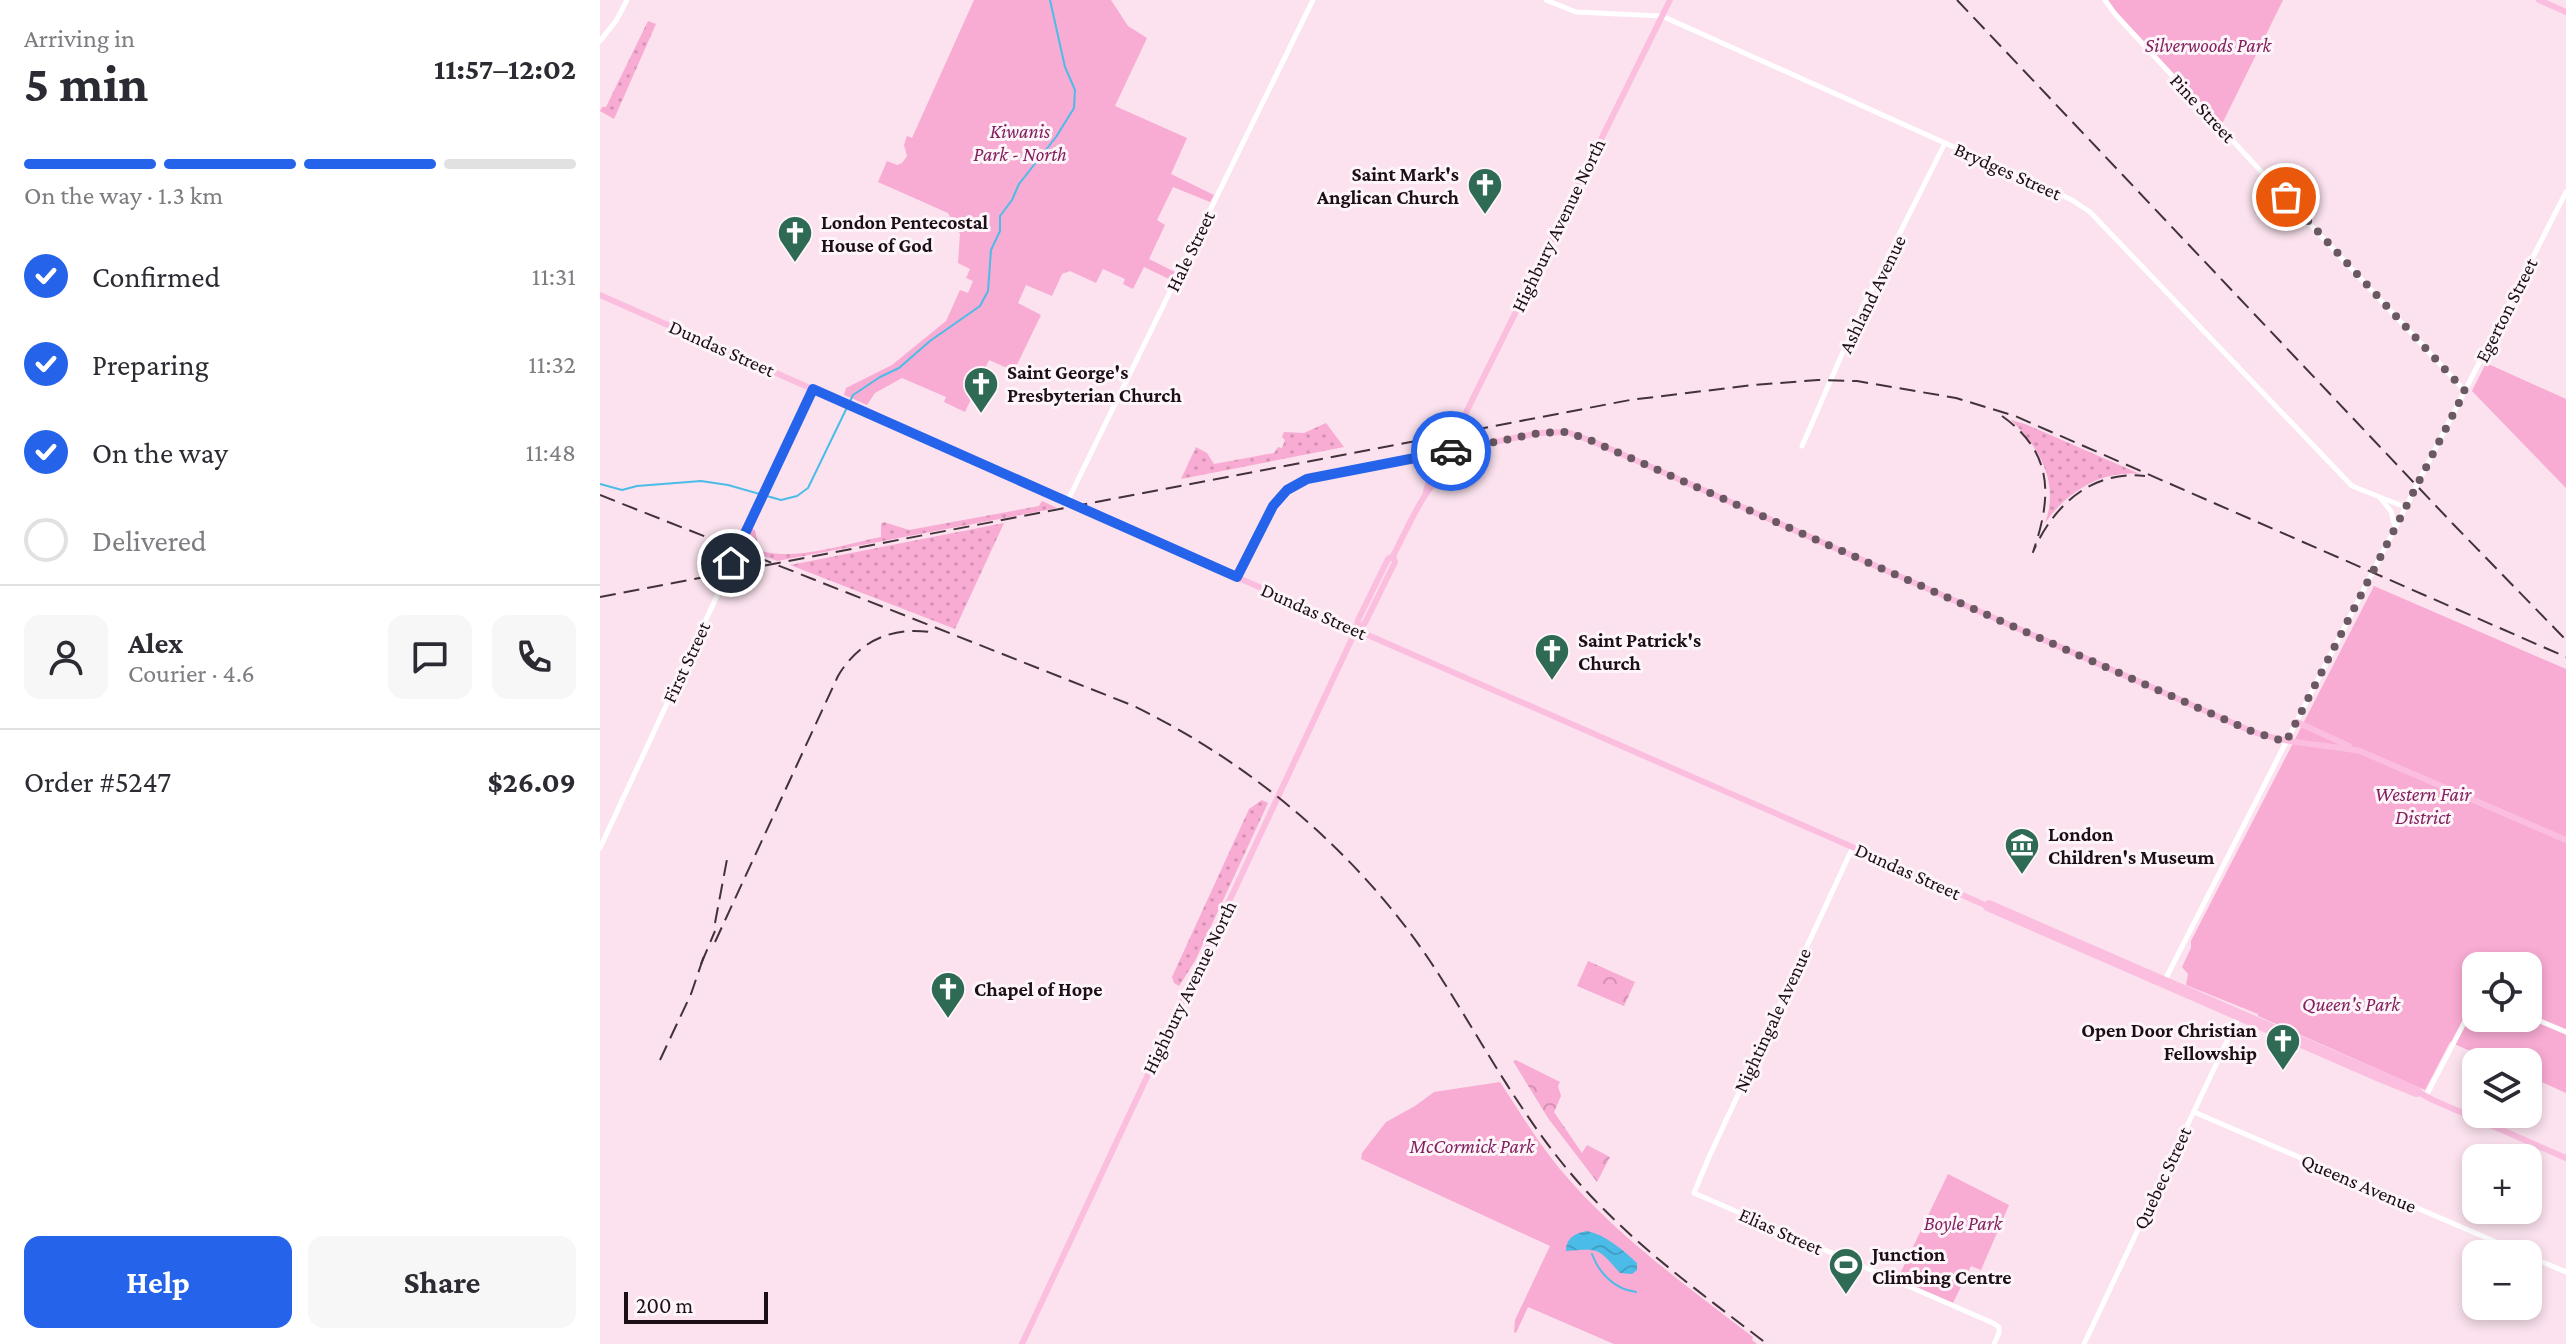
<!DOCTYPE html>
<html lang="en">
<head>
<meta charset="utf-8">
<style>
	:root { --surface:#fff; --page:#f7f7f7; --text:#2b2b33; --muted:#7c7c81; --line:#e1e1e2; --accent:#2563eb }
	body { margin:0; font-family:"Crimson Pro",serif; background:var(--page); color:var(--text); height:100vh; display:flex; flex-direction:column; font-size:30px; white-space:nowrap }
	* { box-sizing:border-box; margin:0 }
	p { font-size:26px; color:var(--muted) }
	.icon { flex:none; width:44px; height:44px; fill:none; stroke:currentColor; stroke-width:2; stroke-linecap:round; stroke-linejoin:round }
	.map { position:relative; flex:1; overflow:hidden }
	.side { display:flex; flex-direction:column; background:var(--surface); width:600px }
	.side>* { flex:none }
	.controls { position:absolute; left:1862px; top:952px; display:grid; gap:16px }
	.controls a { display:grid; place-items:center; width:80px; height:80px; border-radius:16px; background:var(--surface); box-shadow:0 4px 12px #0003; font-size:40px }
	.scale { position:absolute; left:24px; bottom:20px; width:144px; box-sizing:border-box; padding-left:8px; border:4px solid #1c0f16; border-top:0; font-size:22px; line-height:28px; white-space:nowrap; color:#1c0f16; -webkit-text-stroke:6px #fdf5f9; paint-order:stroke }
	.pin { position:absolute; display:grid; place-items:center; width:68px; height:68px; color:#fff; margin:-34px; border:4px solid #fff; border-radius:50%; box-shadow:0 2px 8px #0007 }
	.courier { position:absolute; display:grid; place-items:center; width:80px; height:80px; margin:-40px; border:6px solid #2563eb; border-radius:50%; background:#fff; color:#222; box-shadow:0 2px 10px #0007 }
	.head em { font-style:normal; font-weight:700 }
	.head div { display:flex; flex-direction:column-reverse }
	.head { display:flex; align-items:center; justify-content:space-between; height:136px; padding:0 24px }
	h1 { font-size:52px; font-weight:700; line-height:60px }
	.bar { display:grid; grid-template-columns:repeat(4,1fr); gap:12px 8px; align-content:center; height:96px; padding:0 24px }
	.bar i { height:10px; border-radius:6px; background:var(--line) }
	.bar .on { background:var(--accent) }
	.bar p { grid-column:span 4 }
	.line { display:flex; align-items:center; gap:20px; padding:0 24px; border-top:2px solid var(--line) }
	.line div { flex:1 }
	.round { display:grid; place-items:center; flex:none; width:84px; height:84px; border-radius:16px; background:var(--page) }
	ol { padding:0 24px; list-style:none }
	li { display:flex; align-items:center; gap:24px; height:88px }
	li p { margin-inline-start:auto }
	li .icon { padding:8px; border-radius:50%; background:var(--accent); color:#fff; stroke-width:4 }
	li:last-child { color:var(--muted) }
	li i { width:44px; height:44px; border:4px solid var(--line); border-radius:50% }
	.action { display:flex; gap:16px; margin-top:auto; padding:16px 24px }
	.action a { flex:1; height:92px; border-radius:16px; background:var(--accent); color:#fff; font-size:32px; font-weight:700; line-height:92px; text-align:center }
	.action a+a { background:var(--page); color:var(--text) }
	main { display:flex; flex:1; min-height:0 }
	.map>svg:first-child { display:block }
</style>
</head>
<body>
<main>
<section class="side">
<div class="head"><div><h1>5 min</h1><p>Arriving in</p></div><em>11:57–12:02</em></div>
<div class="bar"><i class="on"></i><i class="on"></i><i class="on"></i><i></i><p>On the way · 1.3 km</p></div>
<ol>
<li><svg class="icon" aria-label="check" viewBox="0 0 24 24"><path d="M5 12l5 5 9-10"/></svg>Confirmed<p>11:31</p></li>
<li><svg class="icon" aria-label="check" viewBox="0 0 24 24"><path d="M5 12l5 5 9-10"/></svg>Preparing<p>11:32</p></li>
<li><svg class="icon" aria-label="check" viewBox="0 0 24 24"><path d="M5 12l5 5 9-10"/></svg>On the way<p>11:48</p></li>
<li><i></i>Delivered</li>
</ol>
<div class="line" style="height:144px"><a class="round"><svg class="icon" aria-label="person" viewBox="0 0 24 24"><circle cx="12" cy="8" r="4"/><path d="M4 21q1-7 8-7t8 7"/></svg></a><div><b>Alex</b><p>Courier · 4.6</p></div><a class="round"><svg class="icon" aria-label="chat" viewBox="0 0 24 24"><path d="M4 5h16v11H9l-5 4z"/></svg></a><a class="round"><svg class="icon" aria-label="phone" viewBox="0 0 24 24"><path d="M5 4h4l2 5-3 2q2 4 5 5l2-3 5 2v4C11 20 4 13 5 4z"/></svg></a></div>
<div class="line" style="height:104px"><div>Order #5247</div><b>$26.09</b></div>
<div class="action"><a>Help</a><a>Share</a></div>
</section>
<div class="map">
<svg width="1966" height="1344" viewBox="0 0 1966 1344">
	<defs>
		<pattern id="grass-dots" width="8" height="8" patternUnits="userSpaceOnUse" patternTransform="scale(2)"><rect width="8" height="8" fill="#f8abd3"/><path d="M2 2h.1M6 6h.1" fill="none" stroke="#d492b4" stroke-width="1.8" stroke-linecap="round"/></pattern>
		<pattern id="forest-crowns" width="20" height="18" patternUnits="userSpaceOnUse" patternTransform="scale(2)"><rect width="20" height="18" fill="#f8abd3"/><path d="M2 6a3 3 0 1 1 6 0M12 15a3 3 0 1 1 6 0" fill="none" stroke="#d492b4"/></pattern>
		<pattern id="water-waves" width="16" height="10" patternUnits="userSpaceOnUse" patternTransform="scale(2)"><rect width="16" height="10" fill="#4bbce7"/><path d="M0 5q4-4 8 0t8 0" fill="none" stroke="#41a0c5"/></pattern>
	</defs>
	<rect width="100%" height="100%" fill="#fbe2ee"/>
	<g fill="url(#grass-dots)">
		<polygon points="48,21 56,24 14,119 0,111 2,107 6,107"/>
		<path d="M1411,420l14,4 115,50c-39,-4 -73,18 -95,49 15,-40 -6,-76 -34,-103z"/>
		<polygon points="726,423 744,447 581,479 596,447 607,453 614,464 674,453 678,447 682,448 685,440 682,437 684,432 704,433"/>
		<path d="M442,501l15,7 -280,53 -33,-13 8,-19 3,1 4,20c34,12 86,-6 122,-13v-13l3,-2 25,8 130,-24z"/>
		<polygon points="404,523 355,629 190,565"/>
		<polygon points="662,800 668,803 595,961 579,986 574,983 572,977 649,809"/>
	</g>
	<g fill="url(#forest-crowns)">
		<polygon points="988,961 1035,982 1024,1006 977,986"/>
		<polygon points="916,1060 960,1082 958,1086 961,1096 954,1112 982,1153 987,1145 1010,1157 997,1182 948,1118 913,1061"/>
	</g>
	<g fill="#f8abd3" fill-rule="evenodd">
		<polygon points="374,0 511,0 528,26 547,38 515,106 587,138 571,174 614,195 610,202 573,187 557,220 565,225 549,259 575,272 569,279 544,267 533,289 523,284 525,279 503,269 496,283 470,271 462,274 452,296 426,285 418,303 441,315 414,371 389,360 365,412 344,402 346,397 302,378 275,393 267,405 244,395 246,388 292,365 346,321 360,290 368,293 373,281 366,278 370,269 358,263 360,234 348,213 278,182 287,161 297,165 302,163 307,156 304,145 307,136 312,138"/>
		<polygon points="1508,0 1683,0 1621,126 1510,5"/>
		<polygon points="1886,363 1966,399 1966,488 1872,391"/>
		<path d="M1774,586l192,83v424l-38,-17v-14h-33l-45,-20 -25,48 -167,-74v-2l-72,-29 2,-11 -6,-7 9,-19v-7zM1876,966h52v52h-52z"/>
		<path d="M900,1082c19,29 37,59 59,86 55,66 126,117 194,169l-1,3 5,4h-143l-86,-37 -12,26 -2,-1 1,-12 35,-74 -189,-87 1,-6 24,-31 29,-16 19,-14z"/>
		<polygon points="1348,1174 1409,1205 1381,1270 1371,1266 1353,1303 1301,1281 1299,1276"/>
	</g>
	<path fill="url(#water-waves)" d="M987,1231c19,4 36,19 50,32v7l-5,4 -12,-1c-22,-25 -20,-25 -54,-22 0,-13 9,-18 21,-20z"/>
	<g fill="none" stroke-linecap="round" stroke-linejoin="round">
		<g stroke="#4bbce7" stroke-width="2">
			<polyline points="0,484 22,490 37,486 101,481 128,485 181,500 197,496 208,488 253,395 280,377 299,368 330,341 380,306 388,291 391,250 400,231 400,216 412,200 419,184 456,137 474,108 475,90 465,67 450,0"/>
			<path d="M992,1254c7,19 22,35 44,38"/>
		</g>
		<g stroke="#fff" stroke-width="5">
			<polyline points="946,0 976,12 1062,16 1472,200 1490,212 1752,486 1805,507"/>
			<polyline points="1505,0 1515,14 1865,391"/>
			<polyline points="0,41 16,21 27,0"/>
			<polyline points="1202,446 1263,306 1345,143"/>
			<polyline points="1781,499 1791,511 1794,524"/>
			<polyline points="467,502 713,0"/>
			<polyline points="1253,847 1109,1157 1094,1193 1393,1323 1399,1327 1399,1333 1394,1344"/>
			<polyline points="0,848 213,389"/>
			<polyline points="1565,980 1966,192"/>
			<polyline points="1928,1016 1966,1032"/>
			<polyline points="1826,1096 1876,1000"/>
			<polyline points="1594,1112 1924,1254"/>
			<polyline points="1928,1256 1966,1272"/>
			<polyline points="1484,1344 1639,1016"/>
		</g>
		<g stroke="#fbbedf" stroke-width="6">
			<polyline points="1939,0 1966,12"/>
			<polyline points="0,295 745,625 1385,905 1387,908 1779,1079 1816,1094 1820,1093"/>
			<polyline points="862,422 868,437 878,443"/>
			<path d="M826,491c4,-16 10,-28 21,-40l223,-451"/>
			<path d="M637,577l36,-71 14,-16 20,-11 232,-46 28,-1 25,9 659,290c36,13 71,13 109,20l206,89"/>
			<polyline points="757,629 765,623 795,562 793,556"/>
			<polyline points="1697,722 1749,746"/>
			<polyline points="1386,905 1389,903 1818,1090 1820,1093 1833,1100 1966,1158"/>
			<path d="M422,1344l334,-714 2,-10 30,-61 5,-3c10,-19 19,-40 31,-59 9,-15 21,-27 23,-46"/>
		</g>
		<g stroke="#42333b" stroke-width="2" stroke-dasharray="16 8" stroke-linecap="butt">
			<polyline points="1357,0 1854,525 1966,640"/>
			<path d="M1402,416c52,37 50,81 31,136 20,-46 58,-82 112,-76"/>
			<path d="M0,495l534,211c118,58 223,146 296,255 43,65 80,136 129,198 58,74 134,128 208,185"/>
			<polyline points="0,597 1030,400 1153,385 1218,380 1257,381 1356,398 1415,416 1966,657"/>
			<polyline points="115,923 128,854"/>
			<path d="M115,942l123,-266c21,-36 57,-51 97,-43"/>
			<polyline points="101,964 115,931"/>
			<polyline points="60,1060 91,994 105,953"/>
		</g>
	</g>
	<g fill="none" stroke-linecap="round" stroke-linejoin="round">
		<polyline stroke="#6a5962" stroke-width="8" stroke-dasharray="0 14.4" points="851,451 939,433 967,432 992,441 1651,731 1686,742 1865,391 1686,197"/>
		<polyline stroke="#2563eb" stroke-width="10" points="131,563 213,389 637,577 673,506 687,490 707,479 851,451"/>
	</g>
	<defs>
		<symbol id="church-pin" viewBox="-11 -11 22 30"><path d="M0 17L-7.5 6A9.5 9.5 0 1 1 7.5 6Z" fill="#2f6a54" stroke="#fdf5f9"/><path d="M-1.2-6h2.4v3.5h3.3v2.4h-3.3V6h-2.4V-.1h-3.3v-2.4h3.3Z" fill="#fff"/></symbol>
		<symbol id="museum-pin" viewBox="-11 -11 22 30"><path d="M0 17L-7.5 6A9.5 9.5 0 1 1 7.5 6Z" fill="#2f6a54" stroke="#fdf5f9"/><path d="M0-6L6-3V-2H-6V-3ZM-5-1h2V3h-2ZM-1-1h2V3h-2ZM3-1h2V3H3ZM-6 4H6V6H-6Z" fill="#fff"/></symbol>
		<symbol id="stadium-pin" viewBox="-11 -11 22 30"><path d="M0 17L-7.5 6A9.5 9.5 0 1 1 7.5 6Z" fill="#2f6a54" stroke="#fdf5f9"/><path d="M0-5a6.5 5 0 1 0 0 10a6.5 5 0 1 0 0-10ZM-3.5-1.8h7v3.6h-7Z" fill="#fff"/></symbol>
	</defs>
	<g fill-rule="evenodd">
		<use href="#church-pin" x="865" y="165" width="40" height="54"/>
		<use href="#church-pin" x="175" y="213" width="40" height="54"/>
		<use href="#church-pin" x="361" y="364" width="40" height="54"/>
		<use href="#church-pin" x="932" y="631" width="40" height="54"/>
		<use href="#museum-pin" x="1402" y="825" width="40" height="54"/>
		<use href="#church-pin" x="328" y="969" width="40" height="54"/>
		<use href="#church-pin" x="1663" y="1021" width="40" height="54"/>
		<use href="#stadium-pin" x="1226" y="1245" width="40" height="54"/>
	</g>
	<g text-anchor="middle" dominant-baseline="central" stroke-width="6" stroke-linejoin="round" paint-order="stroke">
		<g font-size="20" font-style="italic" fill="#83205e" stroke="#fdf5f9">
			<text x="1608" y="45">Silverwoods Park</text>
			<text x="420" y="131">Kiwanis<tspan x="420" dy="23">Park - North</tspan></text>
			<text x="1823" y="794">Western Fair<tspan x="1823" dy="23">District</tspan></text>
			<text x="1751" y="1004">Queen's Park</text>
			<text x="872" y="1146">McCormick Park</text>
			<text x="1363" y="1223">Boyle Park</text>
		</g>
		<g font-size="20" fill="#1c0f16" stroke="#fdf5f9">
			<text transform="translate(1603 108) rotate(47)">Pine Street</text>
			<text transform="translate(1408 171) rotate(24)">Brydges Street</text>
			<text transform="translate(958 225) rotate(-64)">Highbury Avenue North</text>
			<text transform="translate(590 251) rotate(-64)">Hale Street</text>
			<text transform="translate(1272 294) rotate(-64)">Ashland Avenue</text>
			<text transform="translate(1906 310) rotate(-63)">Egerton Street</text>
			<text transform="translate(122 348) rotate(24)">Dundas Street</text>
			<text transform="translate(714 611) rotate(24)">Dundas Street</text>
			<text transform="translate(86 662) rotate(-65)">First Street</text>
			<text transform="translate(1308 871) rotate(24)">Dundas Street</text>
			<text transform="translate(589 987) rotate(-64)">Highbury Avenue North</text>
			<text transform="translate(1172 1020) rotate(-65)">Nightingale Avenue</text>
			<text transform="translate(1562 1178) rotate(-65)">Quebec Street</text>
			<text transform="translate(1759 1183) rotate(23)">Queens Avenue</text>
			<text transform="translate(1181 1231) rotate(24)">Elias Street</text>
		</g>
		<g font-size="20" font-weight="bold" fill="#1c0f16" stroke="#fdf5f9" text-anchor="start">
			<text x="859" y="174" text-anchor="end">Saint Mark's<tspan x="859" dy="23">Anglican Church</tspan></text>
			<text x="221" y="222">London Pentecostal<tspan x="221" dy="23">House of God</tspan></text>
			<text x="407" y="372">Saint George's<tspan x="407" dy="23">Presbyterian Church</tspan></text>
			<text x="978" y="640">Saint Patrick's<tspan x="978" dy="23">Church</tspan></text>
			<text x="1448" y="834">London<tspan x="1448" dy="23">Children's Museum</tspan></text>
			<text x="374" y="989">Chapel of Hope</text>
			<text x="1657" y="1030" text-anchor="end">Open Door Christian<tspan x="1657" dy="23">Fellowship</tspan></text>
			<text x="1272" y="1254">Junction<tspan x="1272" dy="23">Climbing Centre</tspan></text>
		</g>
	</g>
</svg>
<div class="controls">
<a><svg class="icon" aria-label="locate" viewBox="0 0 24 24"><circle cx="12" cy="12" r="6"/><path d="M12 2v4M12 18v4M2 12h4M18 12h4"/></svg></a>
<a><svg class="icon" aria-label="layers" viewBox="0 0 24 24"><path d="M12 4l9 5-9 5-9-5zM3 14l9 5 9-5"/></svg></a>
<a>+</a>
<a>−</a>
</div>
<div class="scale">200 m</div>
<div class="pin" style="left:1686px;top:197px;background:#ea580c"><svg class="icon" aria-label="bag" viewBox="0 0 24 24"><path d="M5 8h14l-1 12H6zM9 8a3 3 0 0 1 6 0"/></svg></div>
<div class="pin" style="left:131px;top:563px;background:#1f2937"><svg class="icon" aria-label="home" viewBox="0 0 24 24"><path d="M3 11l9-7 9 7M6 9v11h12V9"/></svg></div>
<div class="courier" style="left:851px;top:451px"><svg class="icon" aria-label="car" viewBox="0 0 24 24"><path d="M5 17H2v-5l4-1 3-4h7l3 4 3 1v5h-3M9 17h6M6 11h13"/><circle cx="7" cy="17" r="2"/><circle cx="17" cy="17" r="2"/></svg></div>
</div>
</main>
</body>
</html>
